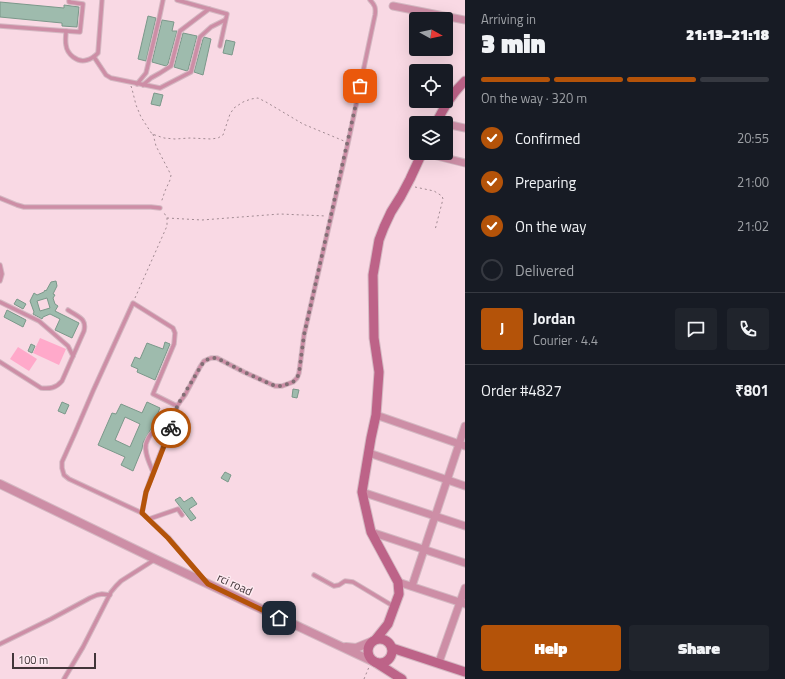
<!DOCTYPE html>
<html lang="en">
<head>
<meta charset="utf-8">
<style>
	:root { --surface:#171b24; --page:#20242c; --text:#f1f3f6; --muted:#9ea1a6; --line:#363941; --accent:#b45309 }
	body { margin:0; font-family:"Titillium Web",sans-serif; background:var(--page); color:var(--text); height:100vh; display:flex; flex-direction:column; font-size:15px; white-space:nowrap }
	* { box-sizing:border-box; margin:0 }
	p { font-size:13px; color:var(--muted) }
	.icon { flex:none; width:22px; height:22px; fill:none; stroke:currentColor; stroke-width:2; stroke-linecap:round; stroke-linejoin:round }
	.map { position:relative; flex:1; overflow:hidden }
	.drawer { display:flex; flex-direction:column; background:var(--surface); width:320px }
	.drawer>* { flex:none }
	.needle { width:26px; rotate:98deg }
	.fabs { position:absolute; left:409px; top:12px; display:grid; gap:8px }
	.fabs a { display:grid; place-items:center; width:44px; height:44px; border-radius:4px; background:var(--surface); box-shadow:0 4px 16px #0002; font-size:20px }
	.scale { position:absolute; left:12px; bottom:10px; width:84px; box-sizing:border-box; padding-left:4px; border:2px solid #423539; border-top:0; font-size:11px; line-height:14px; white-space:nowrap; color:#423539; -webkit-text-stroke:3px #feeaf1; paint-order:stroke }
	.pin { position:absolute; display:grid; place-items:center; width:34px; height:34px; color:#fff; margin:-17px; border-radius:8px; box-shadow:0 2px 6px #0006 }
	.courier { position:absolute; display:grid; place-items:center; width:40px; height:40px; margin:-20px; border:3px solid #b45309; border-radius:50%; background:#fff; color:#222; box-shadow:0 1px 5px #0007 }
	.head em { font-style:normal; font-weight:800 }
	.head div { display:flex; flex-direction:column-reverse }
	.head { display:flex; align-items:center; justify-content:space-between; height:68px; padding:0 16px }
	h1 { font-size:26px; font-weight:800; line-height:30px }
	.bar { display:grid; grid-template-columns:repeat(4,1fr); gap:6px 4px; align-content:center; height:48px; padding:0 16px }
	.bar i { height:5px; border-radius:3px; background:var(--line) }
	.bar .selected { background:var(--accent) }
	.bar p { grid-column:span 4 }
	.line { display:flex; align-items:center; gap:10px; padding:0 16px; border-top:1px solid var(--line) }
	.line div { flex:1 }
	.round { display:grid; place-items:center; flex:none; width:42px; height:42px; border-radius:4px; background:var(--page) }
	ol { padding:0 16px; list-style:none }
	li { display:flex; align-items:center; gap:12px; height:44px }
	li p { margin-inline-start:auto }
	li .icon { padding:4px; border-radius:50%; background:var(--accent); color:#fff; stroke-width:4 }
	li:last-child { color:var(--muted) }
	li i { width:22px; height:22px; border:2px solid var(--line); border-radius:50% }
	.cta { display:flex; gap:8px; margin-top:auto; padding:8px 16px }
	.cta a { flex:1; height:46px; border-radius:4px; background:var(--accent); color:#fff; font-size:16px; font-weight:800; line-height:46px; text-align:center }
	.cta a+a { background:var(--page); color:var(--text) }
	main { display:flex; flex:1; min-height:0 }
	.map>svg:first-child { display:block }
</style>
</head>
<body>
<main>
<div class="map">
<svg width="465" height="679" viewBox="0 0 465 679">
	<rect width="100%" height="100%" fill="#f9d9e4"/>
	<g fill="#ffa9ca">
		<polygon points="40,338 66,349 59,365 33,353"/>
		<polygon points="18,347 37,359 29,371 10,359"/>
	</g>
	<g fill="#9ebbad" stroke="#7b988a" fill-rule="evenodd">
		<polygon points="0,2 64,8 64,5 79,7 77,27 62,26 62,23 0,17"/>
		<polygon points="148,16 156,18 146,61 138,59"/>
		<polygon points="162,20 174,22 172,31 177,31 168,64 166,66 152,62"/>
		<polygon points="183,33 197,36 188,70 187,71 174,67"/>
		<polygon points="204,37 211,39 203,75 194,72 203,39"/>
		<polygon points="226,40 235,42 232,55 223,53"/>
		<polygon points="154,93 163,95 160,106 151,104"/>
		<path d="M56,281l1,5 -4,8 2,1 -2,3 2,6 3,2 -3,5 24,12 -7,15 -17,-8 5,-11 -10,-5 -7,3 -1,2 -9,-5 1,-2 -4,-11 4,-8 3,2 7,-3 1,-2 1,1 5,-9zM47,298l3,10 -10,3 -3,-10z"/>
		<polygon points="17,299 26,304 23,309 14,304"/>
		<polygon points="7,310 26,320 23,327 4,317"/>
		<polygon points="165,342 170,344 155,380 137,372 138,369 131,366 135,357 140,359 147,343 163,349"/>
		<polygon points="31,344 35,346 32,353 28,351"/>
		<polygon points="293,389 299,390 297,398 292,397"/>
		<polygon points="62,402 69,405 65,414 58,411"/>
		<path d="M147,402l13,6 -9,21 -6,10 -2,4 -1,6 -9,22 -12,-6 4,-8 -27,-12 14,-32 4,1 5,-10 21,9zM125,417l15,7 -10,23 -15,-7z"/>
		<polygon points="225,472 231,475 228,482 221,478"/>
		<polygon points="180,497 184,502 192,497 197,504 189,509 196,518 191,521 175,500"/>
	</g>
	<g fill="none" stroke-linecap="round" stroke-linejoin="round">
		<defs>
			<g id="service">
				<polyline points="177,0 227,14 220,46"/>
				<polyline points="0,26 66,31 80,32 83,4 69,2 69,0"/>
				<path d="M66,31c0,5 -1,9 0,14 1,9 11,18 21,15 4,-1 8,-4 11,-7l4,-53"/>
				<polyline points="94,57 106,75 111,78 160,88 191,72 200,37 211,27 225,20"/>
				<polyline points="137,84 146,73 159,19 163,0"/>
				<polyline points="143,85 151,78 160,73 171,66 180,31 209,9"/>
				<polyline points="0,198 17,205 24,207 151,207 160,208"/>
				<polyline points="0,265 2,274 0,281"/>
				<polyline points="0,302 39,321 68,346 73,356"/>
				<path d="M0,362l41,26c9,1 15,0 21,-7l22,-50c3,-13 -6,-14 -16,-21"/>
				<path d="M153,472c-3,-8 -9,-19 -7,-28 1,-3 3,-8 6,-11 6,-7 10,-7 19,-5"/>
				<polyline points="142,513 69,479 64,475 62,468 62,462 75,433 93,391 133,303 173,328 175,333 174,344 153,394 177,406"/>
				<polyline points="149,519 178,509 182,515"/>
				<polyline points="314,575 334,586 339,585 345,581 353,582 393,606"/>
				<path d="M203,579l-34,-41 -27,-25 4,-21 7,-20 23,-59 1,-7 8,-11 15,-28 4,-6 7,-3h6l27,14 31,14h7l11,-4 4,-4 2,-5 5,-38 44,-192 27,-128c1,-7 0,-10 -5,-15"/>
				<polyline points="0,644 51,619 90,598 97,595 102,594 110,595"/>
				<polyline points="64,679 83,647 111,592 116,586 121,581 154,560"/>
			</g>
			<g id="minor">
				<polyline points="393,6 465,20"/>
				<polyline points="446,124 465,128"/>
				<polyline points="425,153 465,163"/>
				<polyline points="376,415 465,446"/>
				<polyline points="369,453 465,486"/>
				<polyline points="362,492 465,526"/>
				<polyline points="371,532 465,563"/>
				<polyline points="398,582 465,604"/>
				<polyline points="412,586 465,426"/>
				<polyline points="439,662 465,588"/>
			</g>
			<g id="tertiary">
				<polyline points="0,484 155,559 374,662"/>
				<polyline points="346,647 356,648 373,641"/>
			</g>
			<g id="secondary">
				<path d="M436,123c8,-16 16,-30 29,-42"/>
				<circle cx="380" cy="651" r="12"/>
				<polyline points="376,639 388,624 399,594 398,582 371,532 362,492 371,438 376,415 379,372 374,338 373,275 379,240 384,227 391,212 401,196 410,179 422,153"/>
				<polyline points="392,648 465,672"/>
				<polyline points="375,662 397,676 402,679"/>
			</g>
		</defs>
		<use href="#service" stroke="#d4b8c2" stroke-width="5.5"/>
		<use href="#minor" stroke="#d4b8c2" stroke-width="9"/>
		<use href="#tertiary" stroke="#d4b8c2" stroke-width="10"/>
		<use href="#secondary" stroke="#d4b8c2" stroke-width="11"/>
		<g stroke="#a18a92" stroke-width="1" stroke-dasharray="2 3" stroke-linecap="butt">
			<polyline points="131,86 132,89 136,105 141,117 152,134 164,138 175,139 190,138 211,139 218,138 223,135 230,114 234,108 243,102 251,99 258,98 266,102 303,124 344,141"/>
			<polyline points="153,134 156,146 171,175 170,180 165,191 161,203"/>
			<polyline points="415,187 434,191 442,196 443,199 435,230"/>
			<polyline points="167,218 202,220 280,214 326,216"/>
			<polyline points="135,298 167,226 167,218 163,211"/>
			<polyline points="364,679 369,667"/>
		</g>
		<use href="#service" stroke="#cd8ea6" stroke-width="3.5"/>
		<use href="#minor" stroke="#cd8ea6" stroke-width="7"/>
		<use href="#tertiary" stroke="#cd8ea6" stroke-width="8"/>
		<use href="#secondary" stroke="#bd6388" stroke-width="9"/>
	</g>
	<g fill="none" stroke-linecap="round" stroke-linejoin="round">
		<polyline stroke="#826e75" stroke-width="4" stroke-dasharray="0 7.2" points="171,428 176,413 177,406 204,361 211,358 217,358 244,372 275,386 282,386 293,382 297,378 299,373 304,335 360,86"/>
		<polyline stroke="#b45309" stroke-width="5" points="171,428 150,482 146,492 142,513 168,538 208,584 279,618"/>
	</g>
	<g text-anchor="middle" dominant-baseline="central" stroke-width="3" stroke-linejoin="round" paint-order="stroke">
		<g font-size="12" fill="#423539" stroke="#feeaf1">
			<text transform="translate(235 584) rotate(25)">rci road</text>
		</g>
	</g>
</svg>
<div class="fabs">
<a><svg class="needle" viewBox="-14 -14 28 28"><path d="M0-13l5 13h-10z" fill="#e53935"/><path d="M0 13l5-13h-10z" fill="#9ea1a6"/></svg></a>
<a><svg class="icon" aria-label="locate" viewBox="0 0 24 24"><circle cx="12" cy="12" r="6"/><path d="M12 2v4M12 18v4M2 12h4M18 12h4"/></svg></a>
<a><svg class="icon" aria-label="layers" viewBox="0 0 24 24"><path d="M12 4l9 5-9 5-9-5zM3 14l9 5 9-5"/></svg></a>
</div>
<div class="scale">100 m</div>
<div class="pin" style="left:360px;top:86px;background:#ea580c"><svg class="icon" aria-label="bag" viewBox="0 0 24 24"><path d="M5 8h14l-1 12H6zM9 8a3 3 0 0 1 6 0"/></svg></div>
<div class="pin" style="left:279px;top:618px;background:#1f2937"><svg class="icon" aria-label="home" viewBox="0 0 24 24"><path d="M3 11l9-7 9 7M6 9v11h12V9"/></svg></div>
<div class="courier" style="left:171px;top:428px"><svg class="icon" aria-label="bike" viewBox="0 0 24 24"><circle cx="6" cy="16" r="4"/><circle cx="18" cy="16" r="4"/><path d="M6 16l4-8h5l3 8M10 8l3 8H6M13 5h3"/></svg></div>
</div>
<section class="drawer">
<div class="head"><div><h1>3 min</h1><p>Arriving in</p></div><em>21:13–21:18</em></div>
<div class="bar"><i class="selected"></i><i class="selected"></i><i class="selected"></i><i></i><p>On the way · 320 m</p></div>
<ol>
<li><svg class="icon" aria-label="check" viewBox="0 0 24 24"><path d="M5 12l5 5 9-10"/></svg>Confirmed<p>20:55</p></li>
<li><svg class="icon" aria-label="check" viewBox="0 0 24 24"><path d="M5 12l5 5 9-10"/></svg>Preparing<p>21:00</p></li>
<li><svg class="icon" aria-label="check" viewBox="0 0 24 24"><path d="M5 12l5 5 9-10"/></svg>On the way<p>21:02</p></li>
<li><i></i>Delivered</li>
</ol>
<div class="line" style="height:72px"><b class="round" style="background:var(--accent);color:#fff">J</b><div><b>Jordan</b><p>Courier · 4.4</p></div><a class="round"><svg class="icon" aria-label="chat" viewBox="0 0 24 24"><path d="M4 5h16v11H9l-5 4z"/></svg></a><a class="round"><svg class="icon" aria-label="phone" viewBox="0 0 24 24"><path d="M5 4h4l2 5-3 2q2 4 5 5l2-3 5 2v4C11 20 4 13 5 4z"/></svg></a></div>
<div class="line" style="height:52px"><div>Order #4827</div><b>₹801</b></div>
<div class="cta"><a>Help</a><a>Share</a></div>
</section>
</main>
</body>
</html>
